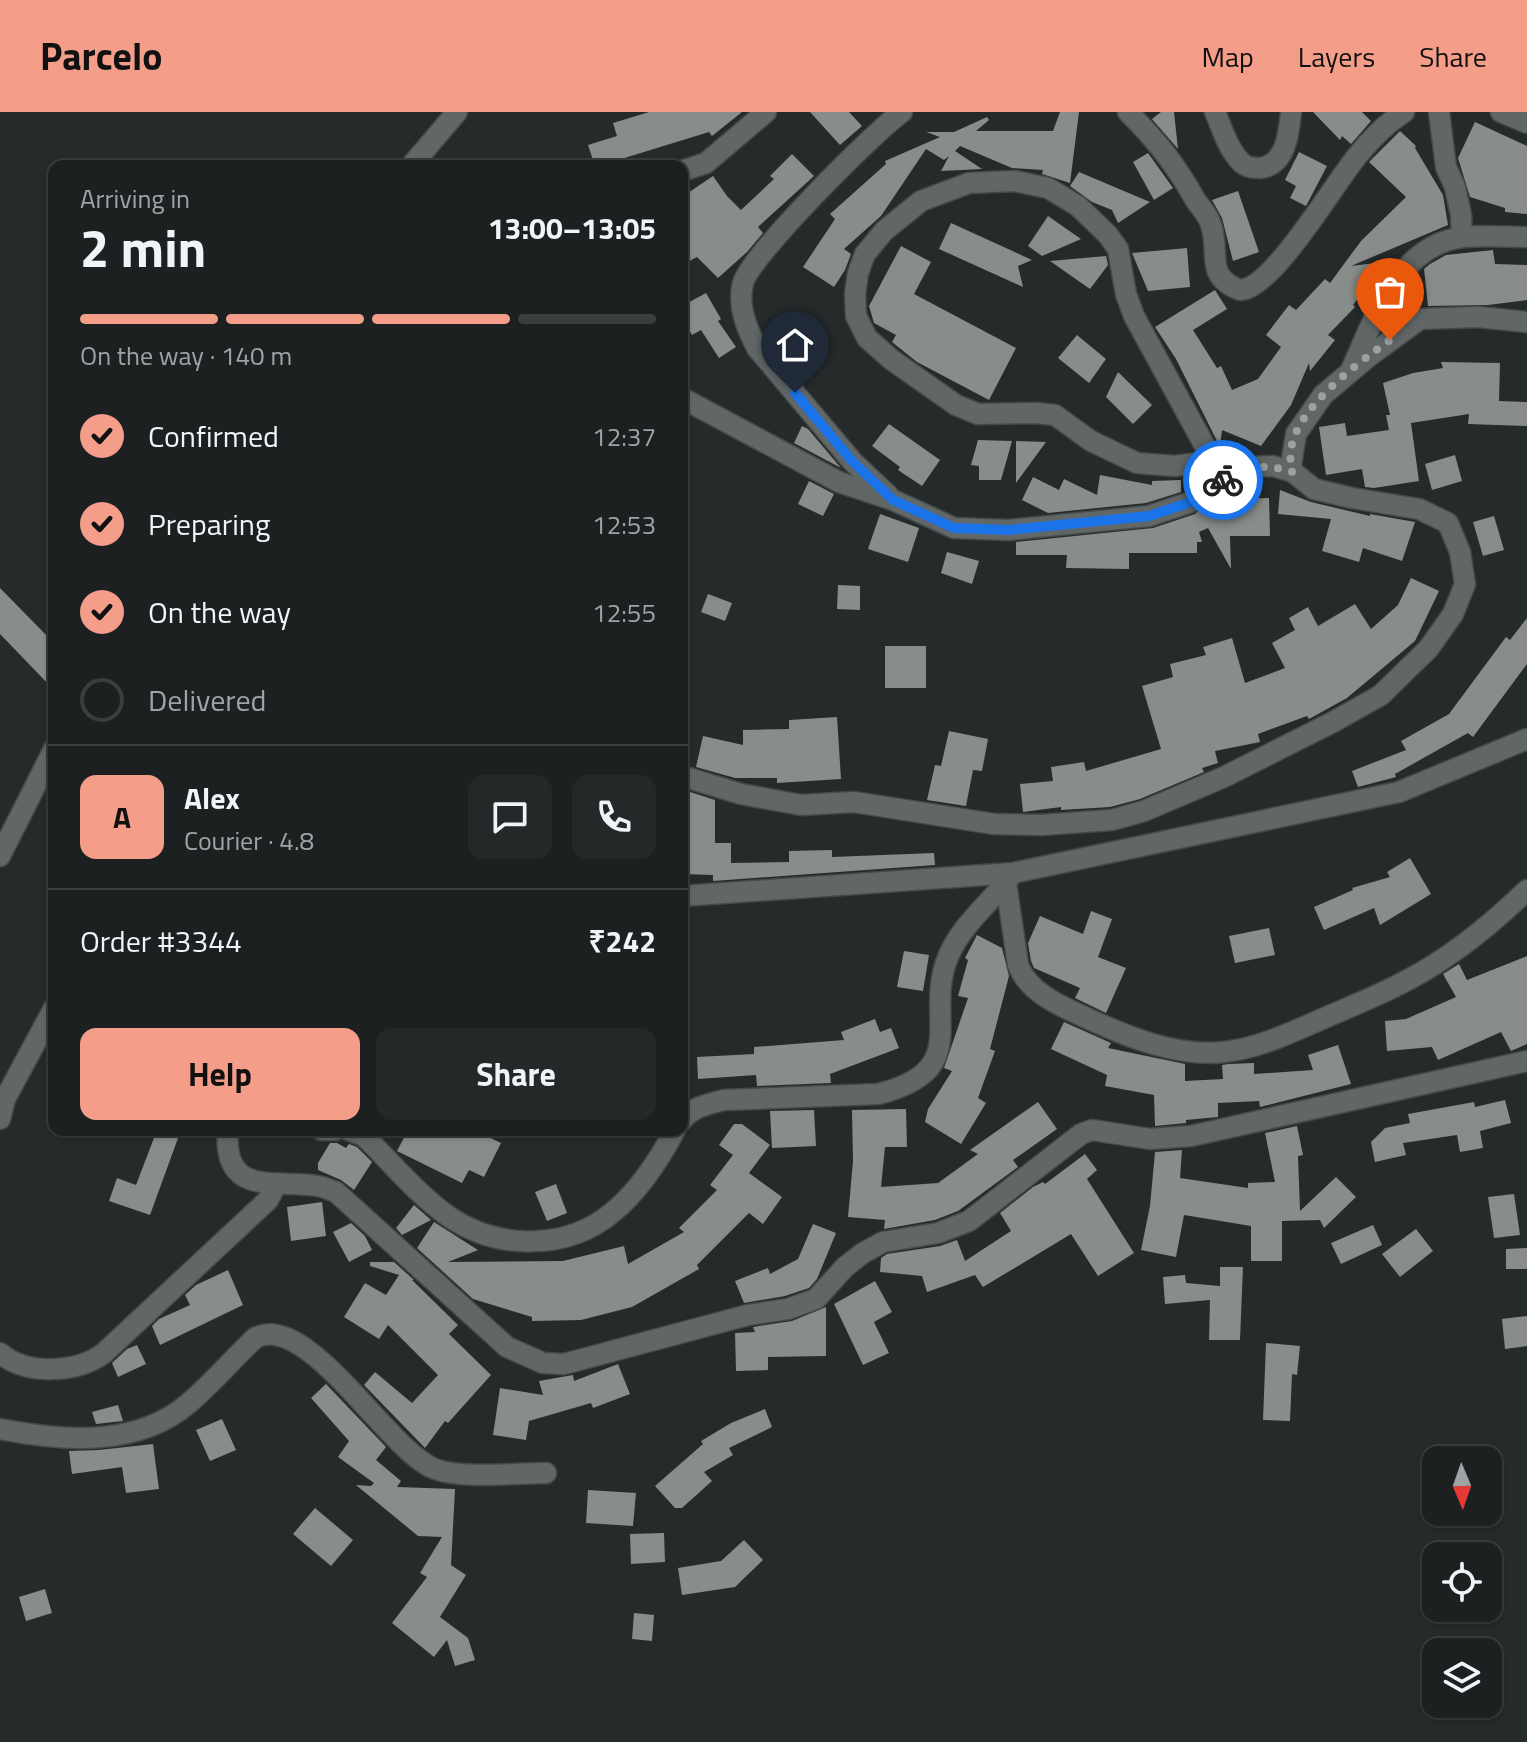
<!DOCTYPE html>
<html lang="en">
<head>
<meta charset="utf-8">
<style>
	:root { --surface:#1c2020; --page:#252829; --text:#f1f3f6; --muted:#a0a3a5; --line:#3a3e3e; --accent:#f49e8a }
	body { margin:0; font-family:"Titillium Web",sans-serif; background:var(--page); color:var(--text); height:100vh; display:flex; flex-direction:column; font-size:30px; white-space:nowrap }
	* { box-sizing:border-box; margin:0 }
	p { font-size:26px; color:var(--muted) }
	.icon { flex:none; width:44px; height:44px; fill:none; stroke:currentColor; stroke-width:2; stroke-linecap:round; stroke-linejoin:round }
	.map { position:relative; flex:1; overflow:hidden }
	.panel { position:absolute; left:48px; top:48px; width:640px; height:976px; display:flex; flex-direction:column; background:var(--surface); border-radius:16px; box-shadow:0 2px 6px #0004,0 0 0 2px var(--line) }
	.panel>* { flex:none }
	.needle { width:52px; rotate:178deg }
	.tools { position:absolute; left:1422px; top:1334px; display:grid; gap:16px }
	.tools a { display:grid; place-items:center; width:80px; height:80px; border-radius:16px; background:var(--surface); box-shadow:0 2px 6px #0004,0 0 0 2px var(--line); font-size:40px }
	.pin { position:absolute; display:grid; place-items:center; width:68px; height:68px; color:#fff; margin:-82px -34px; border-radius:50% 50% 50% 0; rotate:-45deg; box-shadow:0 0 8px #0007 }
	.pin .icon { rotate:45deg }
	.courier { position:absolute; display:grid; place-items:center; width:80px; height:80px; margin:-40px; border:6px solid #1a73e8; border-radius:50%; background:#fff; color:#222; box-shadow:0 2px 10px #0007 }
	.headline em { font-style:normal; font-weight:700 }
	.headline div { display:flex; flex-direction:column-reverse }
	.headline { display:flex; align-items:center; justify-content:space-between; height:136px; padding:0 32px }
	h1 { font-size:52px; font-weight:700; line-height:60px }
	.bar { display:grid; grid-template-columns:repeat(4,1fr); gap:12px 8px; align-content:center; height:96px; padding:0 32px }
	.bar i { height:10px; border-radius:6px; background:var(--line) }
	.bar .active { background:var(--accent) }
	.bar p { grid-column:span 4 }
	.line { display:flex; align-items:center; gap:20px; padding:0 32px; border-top:2px solid var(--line) }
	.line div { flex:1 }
	.round { display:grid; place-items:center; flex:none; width:84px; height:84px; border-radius:16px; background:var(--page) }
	ol { padding:0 32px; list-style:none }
	li { display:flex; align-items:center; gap:24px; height:88px }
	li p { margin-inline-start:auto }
	li .icon { padding:8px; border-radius:50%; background:var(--accent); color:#111; stroke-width:4 }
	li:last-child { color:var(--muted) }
	li i { width:44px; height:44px; border:4px solid var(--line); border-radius:50% }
	.primary-button { display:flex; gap:16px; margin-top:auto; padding:16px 32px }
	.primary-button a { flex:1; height:92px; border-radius:16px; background:var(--accent); color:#111; font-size:32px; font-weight:700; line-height:92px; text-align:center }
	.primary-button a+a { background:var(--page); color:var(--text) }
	header { display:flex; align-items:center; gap:48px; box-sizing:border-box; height:112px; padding:0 40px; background:var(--accent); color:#111 }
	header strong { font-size:38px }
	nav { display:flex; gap:44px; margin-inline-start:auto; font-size:28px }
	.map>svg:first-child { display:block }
</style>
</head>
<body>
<header>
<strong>Parcelo</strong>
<nav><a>Map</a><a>Layers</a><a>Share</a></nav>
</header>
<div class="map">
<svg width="1527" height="1630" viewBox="0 0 1527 1630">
	<rect width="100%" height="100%" fill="#252a2b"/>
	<g fill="#888d8a">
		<polygon points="649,0 742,0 712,24 709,20 618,48 620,54 595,54 588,33 617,24 613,11"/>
		<polygon points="810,0 849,0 862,14 840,33"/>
		<polygon points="1060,0 1079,0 1070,71 1042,62 1043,58 1012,56 960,34 955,39 982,57 941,59 949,44 944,48 926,37 881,104 844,137 851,142 845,158 834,175 803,155 835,107 830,102 886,52 885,49 940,25 926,20 954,20 987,5 989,8 976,19 1053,19"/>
		<polygon points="1161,0 1174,0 1178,37 1152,7"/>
		<polygon points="1313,0 1362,0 1371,9 1351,32 1342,24 1340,28"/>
		<polygon points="1475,10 1527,34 1527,102 1505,100 1505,96 1470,85 1458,46"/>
		<polygon points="1400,19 1416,34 1415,36 1443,83 1448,113 1351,154 1384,150 1353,193 1355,195 1328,223 1335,228 1310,259 1309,251 1291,293 1261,334 1222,318 1220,335 1176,247 1155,215 1215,178 1227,197 1193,218 1217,256 1221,254 1232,278 1258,267 1281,235 1266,223 1289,193 1296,198 1325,167 1330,171 1361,129 1406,85 1369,50"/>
		<polygon points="1299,40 1327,54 1306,94 1290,86 1296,74 1285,68"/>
		<polygon points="1148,41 1173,76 1154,88 1133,50"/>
		<polygon points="792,42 814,64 758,115 763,121 747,140 718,166 697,145 682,153 682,85 713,64 727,84 741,98 774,67 770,64"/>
		<polygon points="1079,60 1150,90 1118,111 1112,98 1092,90 1070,74"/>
		<polygon points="1238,79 1259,140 1233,149 1222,106 1212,88"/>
		<polygon points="1048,104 1081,127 1042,144 1028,134"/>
		<polygon points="951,111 1032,148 1018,154 1023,175 939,137"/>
		<polygon points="901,134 931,150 914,182 1016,236 989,288 917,250 892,230 896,223 874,211 869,194"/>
		<polygon points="1187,136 1190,175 1148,179 1132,141"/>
		<polygon points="1493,138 1495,152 1527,153 1527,188 1488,193 1428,194 1424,157 1430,152 1446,143"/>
		<polygon points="1106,144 1108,153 1090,177 1050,149"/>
		<polygon points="706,181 721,207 718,209 736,235 719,246 701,218 692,223 682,205 682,194"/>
		<polygon points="1077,223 1106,247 1089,271 1058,246"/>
		<polygon points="1441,250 1500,251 1499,289 1527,290 1527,314 1468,312 1469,302 1411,311 1419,369 1374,376 1365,375 1362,357 1326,363 1319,315 1345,311 1347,324 1389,318 1386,303 1390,303 1383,271 1413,261 1443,256"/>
		<polygon points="1118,260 1152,293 1133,312 1106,285"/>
		<polygon points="889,312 940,348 922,374 898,358 900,355 872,334"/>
		<polygon points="802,314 808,317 841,356 794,331"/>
		<polygon points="978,328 1012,329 1001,368 979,368 979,354 971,353"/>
		<polygon points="1016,329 1046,330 1016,371"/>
		<polygon points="1455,343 1462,369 1432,378 1425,352"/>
		<polygon points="1100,363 1152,373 1152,369 1181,368 1181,380 1146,391 1048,401 1022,388 1033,365 1059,378 1064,367 1097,383"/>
		<polygon points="809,369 834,382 823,404 798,392"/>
		<polygon points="1280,378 1311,390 1370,404 1370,402 1415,410 1402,449 1363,436 1359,450 1322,439 1331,407 1278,402"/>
		<polygon points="1220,384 1229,384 1229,387 1269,386 1270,424 1230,424 1231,457 1208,416 1199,420 1202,430 1197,430 1197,441 1129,441 1129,457 1066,456 1067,443 1016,443 1016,430 1153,416 1195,402 1206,391"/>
		<polygon points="880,402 919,416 908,450 868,437"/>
		<polygon points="1494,404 1504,438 1483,444 1473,410"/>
		<polygon points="947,440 979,449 972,472 941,461"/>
		<polygon points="1411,466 1439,479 1415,529 1347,586 1309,607 1307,604 1258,622 1260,630 1215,639 1218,651 1202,656 1204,660 1140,687 1110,695 1061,698 1061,695 1023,700 1020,672 1053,669 1051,655 1084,650 1086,659 1161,637 1142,574 1173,565 1170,552 1206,543 1203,535 1232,526 1245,571 1285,556 1272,531 1295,518 1289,506 1308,495 1318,514 1355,492 1371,517 1398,493"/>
		<polygon points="838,473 860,474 860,498 837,497"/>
		<polygon points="0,476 54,531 54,578 0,522"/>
		<polygon points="708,482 732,491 725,509 701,500"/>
		<polygon points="1527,506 1527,552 1473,625 1468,621 1395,662 1396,665 1358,675 1352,659 1406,638 1401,629 1449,602 1506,525 1510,528"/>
		<rect x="885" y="534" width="41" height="42"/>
		<polygon points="837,605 841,667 777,671 777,666 735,666 696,655 703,624 743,633 743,618 789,617 789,608"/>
		<polygon points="949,619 988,627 982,659 973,658 966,694 927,688 935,653 941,654"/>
		<polygon points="690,680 715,688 715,731 731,731 731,751 789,750 789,739 832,738 832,745 934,741 935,753 713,769 713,763 682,762 686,681"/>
		<polygon points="1410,746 1431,782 1380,813 1374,796 1324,818 1314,795 1353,778 1352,776 1390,765 1387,760"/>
		<polygon points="1091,799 1112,807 1098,845 1126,856 1106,901 1075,886 1080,876 1034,856 1031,849 1028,831 1040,804 1083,822"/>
		<polygon points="1269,816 1275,843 1235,851 1229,824"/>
		<polygon points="977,823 1002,836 1009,864 990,937 995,939 978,986 986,991 961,1032 925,1010 928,997 952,959 944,956 968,886 958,884 968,848 965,846"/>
		<polygon points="904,839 929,843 923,879 897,875"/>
		<polygon points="1527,844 1527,932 1511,939 1501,920 1438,948 1432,935 1387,939 1385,909 1406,907 1456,885 1443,862 1459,852 1467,868"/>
		<polygon points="875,907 880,920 891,916 899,936 830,962 831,971 757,974 756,963 698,967 697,945 754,942 754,935 844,928 841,920"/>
		<polygon points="1064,910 1111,931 1108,936 1185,952 1185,969 1223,967 1222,953 1229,952 1254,951 1254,962 1313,958 1308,943 1338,933 1351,972 1260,995 1259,989 1218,991 1218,1005 1186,1008 1186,1011 1155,1014 1154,983 1105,974 1107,963 1051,937"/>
		<polygon points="1505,988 1511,1011 1480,1019 1483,1036 1460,1040 1457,1023 1403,1031 1406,1043 1375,1050 1371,1030 1385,1016 1410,1011 1408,1002 1474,990 1475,995"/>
		<polygon points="1038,990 1057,1017 1013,1048 1018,1055 958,1099 935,1108 884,1117 885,1108 848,1105 853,1049 852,998 906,997 907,1035 885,1035 881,1075 938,1071 978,1042 970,1038"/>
		<polygon points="814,998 816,1034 772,1036 770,999"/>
		<polygon points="734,1012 742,1012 770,1033 749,1061 782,1085 763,1112 749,1101 697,1153 699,1157 632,1195 581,1208 532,1209 532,1205 473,1187 417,1136 434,1110 478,1138 448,1150 563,1149 624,1134 628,1152 684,1120 679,1116 717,1078 710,1073 733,1043 719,1033"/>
		<polygon points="1297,1014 1303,1043 1298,1044 1300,1099 1336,1065 1356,1085 1324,1116 1320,1108 1282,1109 1282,1149 1251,1149 1251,1114 1184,1103 1176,1145 1141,1138 1150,1094 1155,1040 1182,1038 1180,1066 1248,1076 1248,1071 1275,1070 1265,1021"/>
		<polygon points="157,1018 181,1018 150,1103 109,1089 117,1066 136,1073"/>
		<polygon points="408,1018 474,1018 501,1031 484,1065 469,1058 462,1071 397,1039"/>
		<polygon points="330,1031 337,1031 346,1036 349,1032 357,1035 372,1050 354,1078 341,1068 318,1058 318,1051"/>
		<polygon points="1085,1042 1097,1058 1087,1067 1134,1141 1098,1164 1071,1122 983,1175 975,1163 927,1180 922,1164 880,1160 881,1146 887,1142 940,1134 957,1128 965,1149 1011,1119 1000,1101 1033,1075 1043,1070 1045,1072"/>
		<polygon points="556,1072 567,1101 547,1109 535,1080"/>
		<polygon points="1514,1082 1520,1123 1494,1126 1488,1085"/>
		<polygon points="322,1090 326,1124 291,1129 287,1095"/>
		<polygon points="414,1093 431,1108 402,1123 396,1116"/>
		<polygon points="351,1111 365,1124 372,1138 349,1150 333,1120"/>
		<polygon points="813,1112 836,1121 817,1167 809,1176 785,1184 744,1191 735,1169 768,1156 770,1162 798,1147"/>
		<polygon points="1373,1113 1382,1133 1341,1152 1331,1131"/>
		<polygon points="1416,1117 1433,1139 1400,1165 1382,1142"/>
		<polygon points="1527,1136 1527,1157 1506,1157 1506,1137"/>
		<polygon points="370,1150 394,1150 414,1168 412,1168 458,1213 449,1222 491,1263 448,1311 445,1309 425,1336 364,1273 375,1260 412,1291 438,1263 388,1213 379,1227 344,1205 365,1171 386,1183 399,1163 370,1154"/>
		<polygon points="1220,1155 1243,1155 1240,1228 1209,1228 1210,1188 1165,1192 1163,1165 1185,1163 1186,1171 1220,1174"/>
		<polygon points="228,1158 243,1193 160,1233 152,1214 159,1207 190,1193 185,1183 196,1173"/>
		<polygon points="875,1169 892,1200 874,1210 889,1241 863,1253 834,1192"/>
		<polygon points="826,1195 826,1244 768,1245 768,1258 736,1259 735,1221 755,1220 753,1215 792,1209"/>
		<polygon points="1527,1204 1527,1234 1505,1237 1502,1207"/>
		<polygon points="1266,1231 1300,1234 1297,1263 1292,1262 1290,1309 1263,1308"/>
		<polygon points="137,1233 146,1252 118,1265 112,1251 127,1237"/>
		<polygon points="618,1252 630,1282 593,1296 591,1291 529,1309 526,1328 493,1323 500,1276 543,1283 539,1269 573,1263 574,1269"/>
		<polygon points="326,1272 386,1335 376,1348 401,1369 397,1375 455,1377 451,1453 466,1463 440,1505 468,1526 475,1548 455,1554 447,1528 434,1545 392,1511 427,1465 420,1461 442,1425 418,1424 356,1373 371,1374 374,1371 338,1345 349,1329 311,1286"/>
		<polygon points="118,1293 123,1309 96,1312 92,1300"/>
		<polygon points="765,1297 772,1315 729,1336 733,1343 704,1360 712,1369 682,1396 675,1396 655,1374 703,1332 701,1329 731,1311"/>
		<polygon points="222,1307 236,1338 210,1349 196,1318"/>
		<polygon points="153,1332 159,1377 126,1381 122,1355 72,1362 69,1339 99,1338"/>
		<polygon points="588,1378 636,1381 633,1414 586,1411"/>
		<polygon points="315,1396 353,1428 331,1454 293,1422"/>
		<polygon points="664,1421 665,1450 631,1452 630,1422"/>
		<polygon points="744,1428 763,1448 735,1475 682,1483 678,1456 721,1449"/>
		<polygon points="45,1477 52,1501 26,1509 19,1485"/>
		<polygon points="634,1501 654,1503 652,1529 632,1527"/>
	</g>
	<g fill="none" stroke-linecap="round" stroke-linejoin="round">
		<defs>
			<g id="street">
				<path d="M1128,0c29,29 48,53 68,89 5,7 11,13 14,21 12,29 -8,53 30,68 33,-1 95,-108 118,-135 13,-16 29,-32 46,-43"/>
				<path d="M1215,0c7,16 13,38 27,51 4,4 11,5 18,5 26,-3 29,-35 31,-56"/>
				<polyline points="1439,0 1446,55 1455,75 1461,103 1462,125"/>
				<polyline points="1501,0 1527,11"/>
				<polyline points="411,54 457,0"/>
				<polyline points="682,59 706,51 766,0"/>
				<path d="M1352,256c23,-51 47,-124 112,-131 21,-2 42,0 63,0"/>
				<polyline points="682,286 839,370 893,388 954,416 1009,418 1149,404 1191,390 1197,381 1249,355 1273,354 1293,360"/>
				<polyline points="1213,349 1134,204 1126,182 1118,137 1108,123 1078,94 1048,76 1015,69 969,71 921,89 884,119 865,142 858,161 855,182 856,204 867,226 892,248 956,293 978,302 1036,301 1055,303 1091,329 1137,351 1175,354 1213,349 1249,355"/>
				<path d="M888,383l-36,-34 -95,-113c-10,-19 -20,-42 -14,-65 7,-27 131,-151 159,-171"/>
				<polyline points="682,664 741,682 801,693 854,690 994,712 1040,713 1112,708 1144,699 1224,665 1333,610 1381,583 1429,536 1453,502 1465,472 1460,440 1448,411 1419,397 1352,386 1314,377 1293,360 1291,353 1296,322 1323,283 1368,245 1420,207 1478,205 1527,210"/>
				<polyline points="0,744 54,637"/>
				<path d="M1006,771l12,82c11,29 45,42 71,54 41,19 89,38 135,33 35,-4 66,-19 98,-33 37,-16 75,-31 110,-53 34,-21 66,-48 95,-76"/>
				<polyline points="682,784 1013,761 1399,680 1527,627"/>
				<polyline points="0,1007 5,987 54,896"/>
				<path d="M682,1008c10,-13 27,-16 42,-20l154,-6c97,-24 45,-77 70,-137 14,-34 44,-55 64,-83"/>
				<path d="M228,1018c-6,68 49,49 90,56 6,1 12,4 18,6l171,155 36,16 21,1 184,-49 40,-6 28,-10 29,-32 18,-14 20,-11 55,-9 31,-12 112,-87 11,-4 58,9 41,-3 336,-75"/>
				<polyline points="322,1018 335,1018"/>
				<path d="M348,1018l16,6c27,26 53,58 84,80 49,34 119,35 165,-4 27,-22 46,-52 62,-82"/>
				<path d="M0,1241c27,23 77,20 104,0l164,-153 8,-15"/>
				<path d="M0,1317c62,12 137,19 189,-26 23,-20 44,-44 66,-65 52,-28 133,113 180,131 26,10 81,4 111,4"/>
			</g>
		</defs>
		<use href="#street" stroke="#444949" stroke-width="23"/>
		<use href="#street" stroke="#616767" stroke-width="20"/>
	</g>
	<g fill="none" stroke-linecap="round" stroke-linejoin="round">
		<path stroke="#9da1a1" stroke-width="8" stroke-dasharray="0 14.4" d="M1223,368c29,-14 39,-17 70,-8 -18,-51 62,-106 97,-132"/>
		<polyline stroke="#1a73e8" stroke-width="10" points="795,281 852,349 893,388 954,416 1009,418 1149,404 1191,390 1197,381 1223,368"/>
	</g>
</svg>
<div class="tools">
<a><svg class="needle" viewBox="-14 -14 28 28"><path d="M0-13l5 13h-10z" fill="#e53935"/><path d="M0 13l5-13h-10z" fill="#a0a3a5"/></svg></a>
<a><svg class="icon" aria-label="locate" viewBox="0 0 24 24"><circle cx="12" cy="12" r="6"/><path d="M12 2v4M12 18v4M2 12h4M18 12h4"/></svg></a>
<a><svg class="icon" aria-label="layers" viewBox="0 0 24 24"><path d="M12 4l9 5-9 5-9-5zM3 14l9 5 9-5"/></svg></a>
</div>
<div class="pin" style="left:1390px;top:228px;background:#ea580c"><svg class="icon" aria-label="bag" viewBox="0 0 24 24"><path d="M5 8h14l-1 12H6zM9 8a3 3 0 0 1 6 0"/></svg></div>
<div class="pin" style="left:795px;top:281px;background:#1f2937"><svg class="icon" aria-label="home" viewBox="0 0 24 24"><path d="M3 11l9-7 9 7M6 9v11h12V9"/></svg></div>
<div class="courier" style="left:1223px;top:368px"><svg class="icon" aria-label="bike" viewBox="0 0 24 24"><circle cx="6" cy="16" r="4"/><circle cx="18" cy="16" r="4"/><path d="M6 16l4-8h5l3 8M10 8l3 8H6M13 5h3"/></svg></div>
<section class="panel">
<div class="headline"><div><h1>2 min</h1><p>Arriving in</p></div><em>13:00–13:05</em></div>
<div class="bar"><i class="active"></i><i class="active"></i><i class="active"></i><i></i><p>On the way · 140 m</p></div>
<ol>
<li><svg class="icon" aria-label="check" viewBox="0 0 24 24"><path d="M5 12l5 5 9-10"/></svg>Confirmed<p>12:37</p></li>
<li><svg class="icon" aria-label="check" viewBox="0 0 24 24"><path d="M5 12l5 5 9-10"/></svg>Preparing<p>12:53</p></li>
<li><svg class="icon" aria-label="check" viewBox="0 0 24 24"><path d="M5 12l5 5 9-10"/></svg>On the way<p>12:55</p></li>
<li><i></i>Delivered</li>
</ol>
<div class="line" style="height:144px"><b class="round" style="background:var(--accent);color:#111">A</b><div><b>Alex</b><p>Courier · 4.8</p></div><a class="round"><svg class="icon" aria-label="chat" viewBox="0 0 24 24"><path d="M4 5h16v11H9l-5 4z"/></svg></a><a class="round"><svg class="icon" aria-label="phone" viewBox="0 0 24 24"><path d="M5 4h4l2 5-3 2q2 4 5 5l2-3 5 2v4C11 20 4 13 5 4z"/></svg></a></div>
<div class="line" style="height:104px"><div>Order #3344</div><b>₹242</b></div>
<div class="primary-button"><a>Help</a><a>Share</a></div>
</section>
</div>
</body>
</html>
